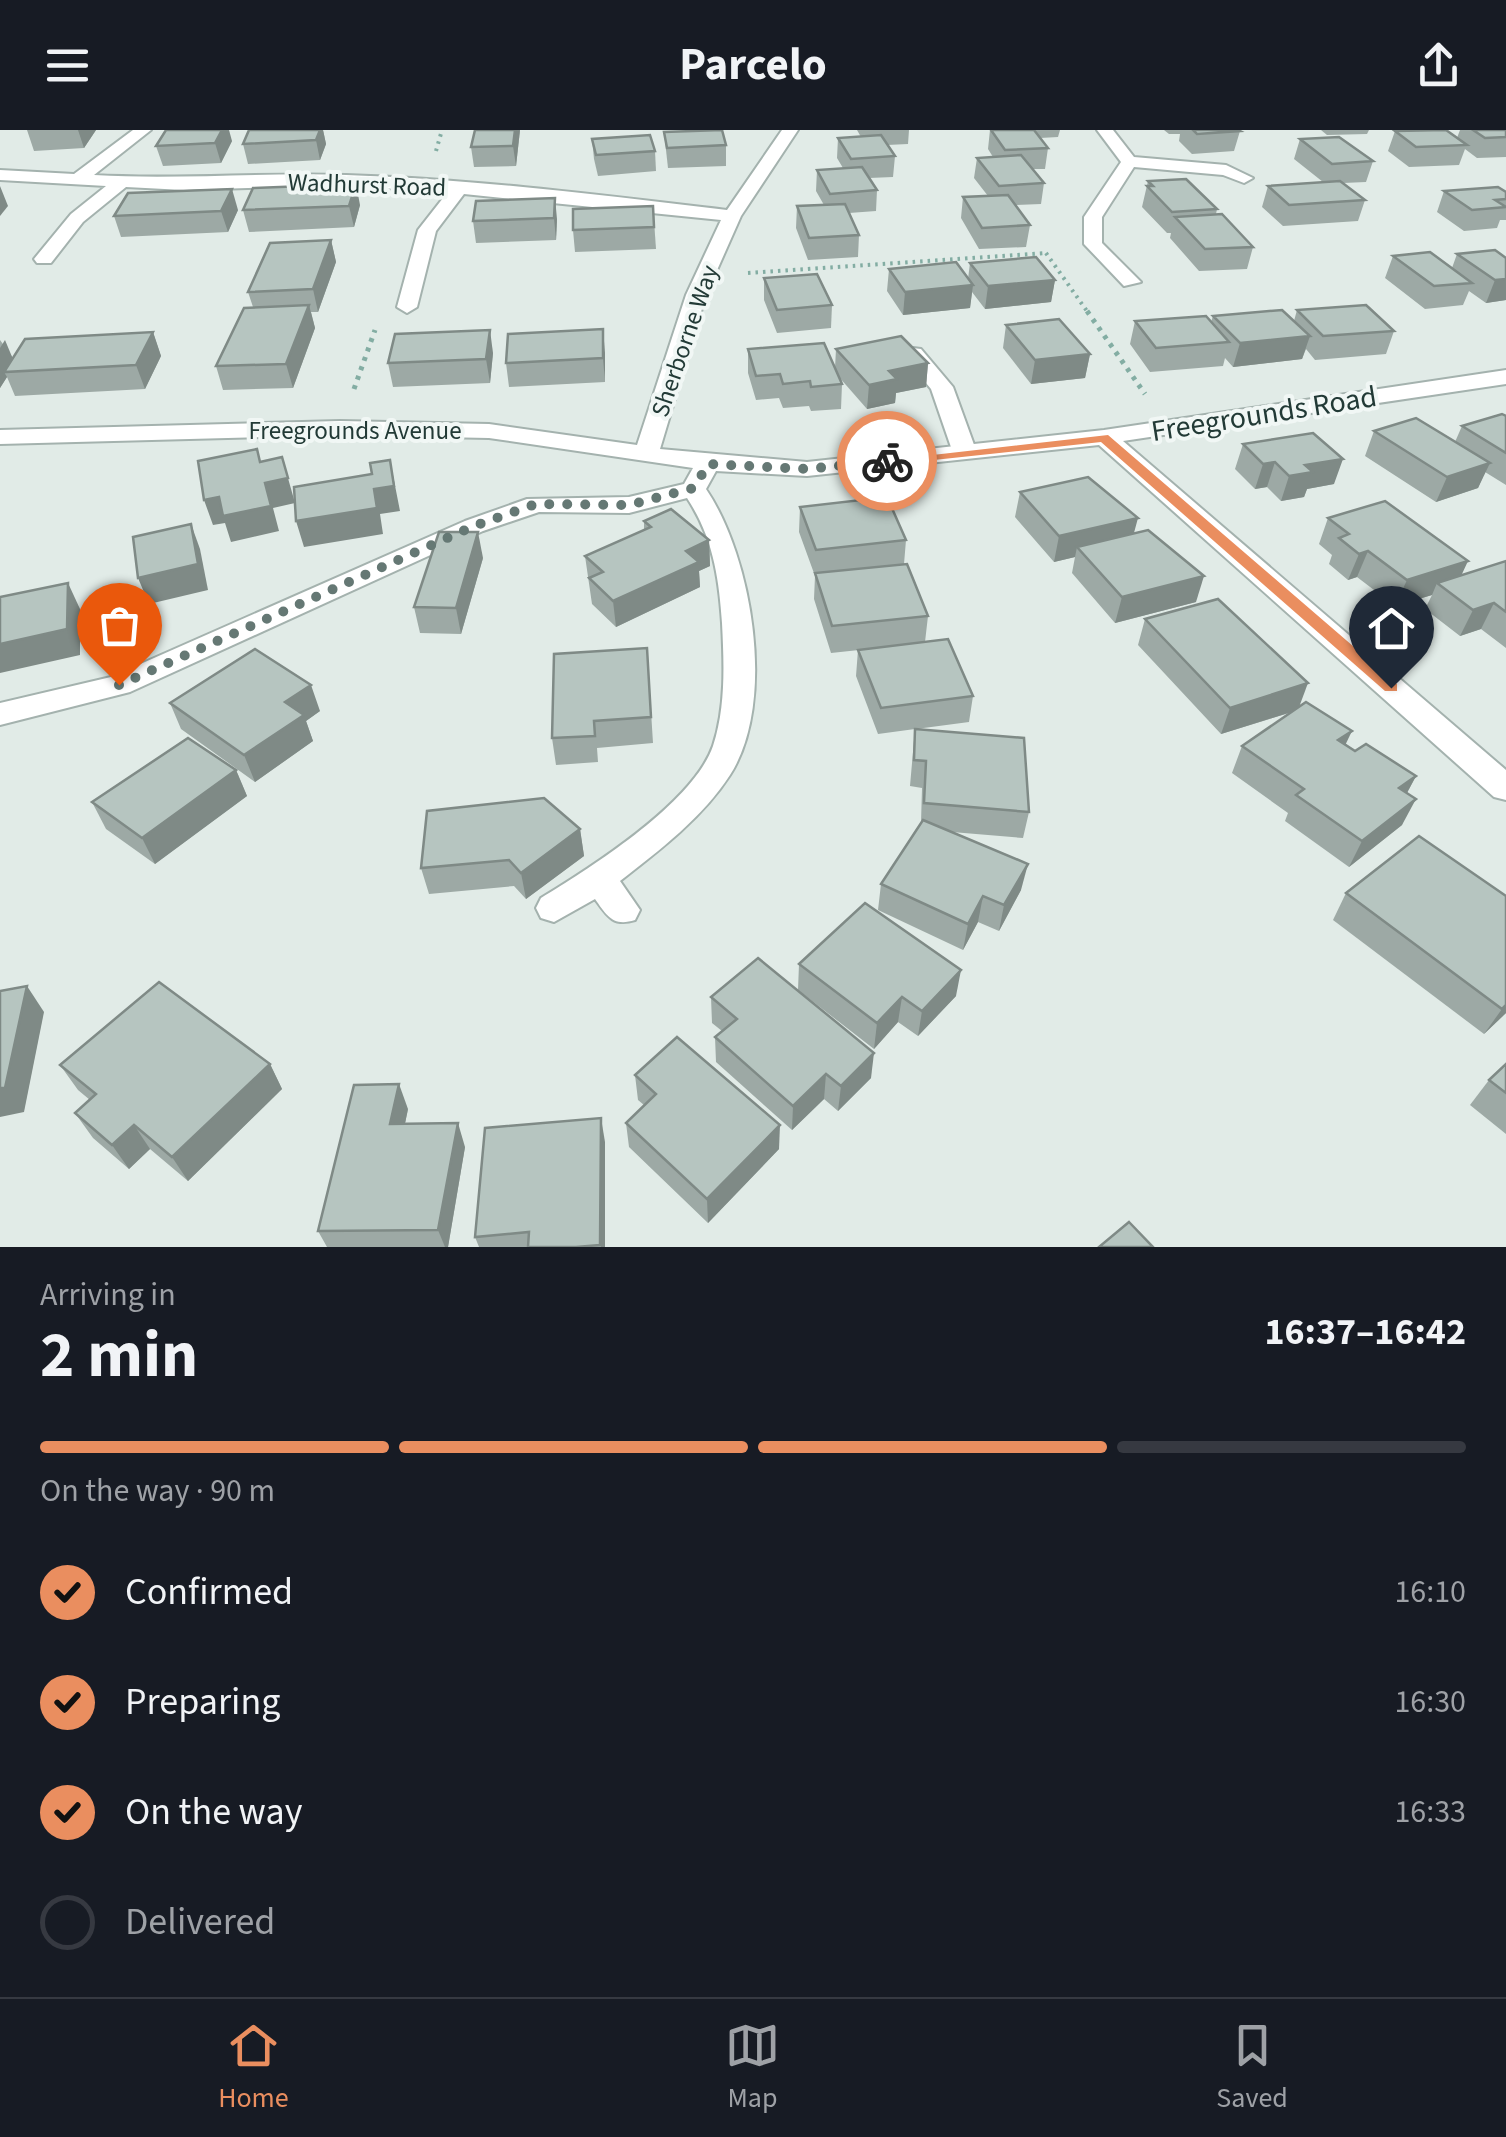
<!DOCTYPE html>
<html lang="en">
<head>
<meta charset="utf-8">
<style>
	:root { --surface:#171b24; --page:#242831; --text:#f1f3f6; --muted:#9ea1a6; --line:#363941; --accent:#ea8e5f }
	body { margin:0; font-family:"Source Sans 3",sans-serif; background:var(--page); color:var(--text); height:100vh; display:flex; flex-direction:column; font-size:38px; white-space:nowrap }
	* { box-sizing:border-box; margin:0 }
	p { font-size:32px; color:var(--muted) }
	.icon { flex:none; width:55px; height:55px; fill:none; stroke:currentColor; stroke-width:2; stroke-linecap:round; stroke-linejoin:round }
	.map { position:relative; height:1117px; overflow:hidden }
	.details { display:flex; flex-direction:column; background:var(--surface); flex:1 }
	.details>* { flex:none }
	.pin { position:absolute; display:grid; place-items:center; width:85px; height:85px; color:#fff; margin:-102px -42px; border-radius:50% 50% 50% 0; rotate:-45deg; box-shadow:0 0 10px #0007 }
	.pin .icon { rotate:45deg }
	.courier { position:absolute; display:grid; place-items:center; width:100px; height:100px; margin:-50px; border:8px solid #ea8e5f; border-radius:50%; background:#fff; color:#222; box-shadow:0 2px 12px #0007 }
	.summary em { font-style:normal; font-weight:700 }
	.summary div { display:flex; flex-direction:column-reverse }
	.summary { display:flex; align-items:center; justify-content:space-between; height:170px; padding:0 40px }
	h1 { font-size:65px; font-weight:700; line-height:75px }
	.bar { display:grid; grid-template-columns:repeat(4,1fr); gap:15px 10px; align-content:center; height:120px; padding:0 40px }
	.bar i { height:12px; border-radius:8px; background:var(--line) }
	.bar .active { background:var(--accent) }
	.bar p { grid-column:span 4 }
	ol { padding:0 40px; list-style:none }
	li { display:flex; align-items:center; gap:30px; height:110px }
	li p { margin-inline-start:auto }
	li .icon { padding:10px; border-radius:50%; background:var(--accent); color:#111; stroke-width:4 }
	li:last-child { color:var(--muted) }
	li i { width:55px; height:55px; border:5px solid var(--line); border-radius:50% }
	header { display:flex; justify-content:space-between; align-items:center; height:130px; padding:0 40px; background:var(--surface); font-size:45px; font-weight:700 }
	.dock { display:flex; justify-content:space-around; align-items:center; height:140px; border-top:2px solid var(--line); background:var(--surface); font-size:28px; color:var(--muted) }
	.dock a { display:grid; justify-items:center; gap:5px }
	.dock .active { color:var(--accent) }
	.map>svg:first-child { display:block }
</style>
</head>
<body>
<header><svg class="icon" aria-label="menu" viewBox="0 0 24 24"><path d="M4 6h16M4 12h16M4 18h16"/></svg>Parcelo<svg class="icon" aria-label="share" viewBox="0 0 24 24"><path d="M12 15V3M7 8l5-5 5 5M5 13v7h14v-7"/></svg></header>
<div class="map">
<svg width="1506" height="1117" viewBox="0 0 1506 1117">
	<rect width="100%" height="100%" fill="#e1ebe7"/>
	<g fill="none" stroke-linecap="round" stroke-linejoin="round">
		<defs>
			<polygon id="lane" points="913,218 921,219 953,257 977,323 973,328 957,328 953,323 931,259 902,224"/>
			<g id="street">
				<path d="M133,0h18l-57,45c84,5 168,-3 252,0 127,4 255,20 381,35l55,-80h16l-57,86 -35,79 -46,154 147,13 297,-32 402,-60v14l-383,57 383,329v30l-12,-3 -395,-352 -292,31 -91,-5 -10,18c46,68 71,213 24,286 -27,42 -70,75 -110,106l20,29 -5,10c-22,7 -28,-4 -40,-21l-41,23 -13,-4 -5,-10 5,-10c51,-31 152,-95 172,-152 13,-39 11,-83 9,-123 -3,-45 -9,-86 -35,-125l-58,15 -90,-1 -56,19 -353,161 -130,33v-22l111,-26 354,-156 62,-22 102,-2 55,-13 9,-16 -204,-30 -149,-3 -340,9v-14l340,-9 149,3 148,21 49,-150 35,-75 -257,-26 -28,37 -19,76 -10,6 -10,-6 21,-77 29,-37 -102,-8 -161,5 -58,-3 -43,35 -32,41h-14l-3,-4 37,-45 35,-28 -106,-6v-10l74,4z"/>
				<polygon points="1097,0 1113,0 1134,27 1226,35 1253,48 1244,53 1223,45 1134,37 1102,87 1102,113 1141,152 1124,156 1084,114 1084,87 1121,32"/>
			</g>
		</defs>
		<use href="#lane" stroke="#a4b2ae" stroke-width="4"/>
		<use href="#street" stroke="#a4b2ae" stroke-width="4"/>
		<g stroke="#83ada3" stroke-width="4" stroke-dasharray="2.5 5" stroke-linecap="butt">
			<polyline points="436,21 442,0"/>
			<polyline points="1046,123 1089,184"/>
			<polyline points="748,143 1046,123"/>
		</g>
		<g stroke="#83ada3" stroke-width="5" stroke-dasharray="4 6" stroke-linecap="butt">
			<polyline points="1087,181 1145,264"/>
			<polyline points="354,259 375,200"/>
		</g>
		<use href="#lane" fill="#fff" fill-rule="evenodd"/>
		<use href="#street" fill="#fff" fill-rule="evenodd"/>
	</g>
	<g fill="#9da9a5">
		<polygon points="27,0 96,0 84,18 34,21"/>
		<polygon points="323,0 326,14 320,30 248,34 243,14"/>
		<polygon points="520,0 516,36 474,37 471,17"/>
		<polygon points="857,0 909,0 908,14 887,15 895,26 893,47 869,48 877,60 876,81 849,83 859,105 858,127 808,130 796,98 797,76 824,75 816,61 817,40 843,38 837,28 838,8 861,7"/>
		<polygon points="990,0 1060,0 1058,7 1040,8 1048,18 1045,39 1033,39 1044,53 1041,74 1016,75 1030,95 1026,117 979,119 961,88 963,67 988,66 974,48 977,28 993,27 988,19"/>
		<polygon points="1164,0 1238,0 1240,1 1234,21 1192,24 1179,11 1180,4 1169,4"/>
		<polygon points="1321,0 1369,0 1367,4 1327,5"/>
		<polygon points="1460,0 1506,0 1506,27 1477,28 1465,19 1459,35 1409,37 1388,21 1395,1 1457,8"/>
		<polygon points="664,2 726,15 726,36 668,38"/>
		<polygon points="592,9 655,21 656,41 598,46 594,29"/>
		<polygon points="1300,9 1373,31 1366,52 1343,53 1365,70 1358,91 1283,96 1262,77 1268,56 1323,52 1294,29"/>
		<polygon points="232,11 221,33 163,36 156,16"/>
		<polygon points="1148,51 1217,79 1216,84 1253,117 1247,139 1199,141 1170,108 1171,103 1167,103 1142,77"/>
		<polygon points="1444,61 1506,62 1506,90 1500,90 1497,98 1464,101 1437,82"/>
		<polygon points="476,71 557,89 556,110 476,113 473,91"/>
		<polygon points="360,75 354,97 249,102 243,80"/>
		<polygon points="653,76 656,119 575,122 573,100"/>
		<polygon points="238,80 228,102 121,107 114,86"/>
		<polygon points="331,110 336,132 318,182 311,182 315,198 293,258 223,260 216,236 253,177 248,162"/>
		<polygon points="1457,124 1506,128 1506,170 1486,173 1469,161 1463,175 1425,179 1385,148 1393,126 1452,138"/>
		<polygon points="970,133 1055,150 1051,172 985,179 972,162 970,178 903,185 887,161 889,139 968,149"/>
		<polygon points="764,148 832,175 831,198 777,203 764,170"/>
		<polygon points="1297,180 1394,201 1386,224 1315,230 1306,219 1302,229 1233,237 1225,228 1223,236 1150,242 1130,214 1135,191 1211,192 1213,186 1294,191"/>
		<polygon points="1006,195 1090,224 1085,248 1031,254 1003,218"/>
		<polygon points="603,199 605,252 509,257 506,233"/>
		<polygon points="153,202 161,226 145,259 15,266 7,247 0,258 0,210 13,228"/>
		<polygon points="748,219 835,238 836,219 928,233 926,257 896,263 895,273 867,279 839,247 842,254 841,279 811,281 809,276 783,278 779,268 756,270 748,243"/>
		<polygon points="493,223 490,253 393,257 388,233"/>
		<polygon points="1506,286 1506,355 1485,342 1478,358 1436,372 1365,326 1374,301 1455,312 1462,296"/>
		<polygon points="1243,314 1334,354 1307,359 1304,367 1281,371 1267,357 1255,359 1235,339"/>
		<polygon points="1020,362 1134,404 1196,472 1115,493 1072,443 1075,427 1054,432 1015,387"/>
		<polygon points="800,377 906,410 904,434 928,486 925,512 973,566 969,592 916,599 1029,682 1023,708 952,702 1021,760 999,801 978,792 963,820 878,780 881,754 921,693 922,658 910,656 915,599 878,604 856,546 858,520 887,517 831,523 814,469 815,446 799,402"/>
		<polygon points="1328,388 1461,446 1506,431 1506,518 1481,499 1460,506 1425,479 1432,465 1395,476 1357,447 1348,450 1329,434 1332,425 1319,414"/>
		<polygon points="644,391 709,410 710,436 699,441 700,457 616,497 592,474 585,426 644,400"/>
		<polygon points="483,428 461,504 420,503 414,477"/>
		<polygon points="1145,489 1299,577 1355,621 1416,646 1407,663 1402,695 1349,737 1285,691 1288,683 1232,643 1242,616 1292,582 1221,604 1138,515"/>
		<polygon points="647,518 653,613 597,618 598,632 556,635 552,608"/>
		<polygon points="170,573 320,581 306,591 313,611 255,652 181,599"/>
		<polygon points="236,640 247,666 155,734 106,699 92,672"/>
		<polygon points="580,699 584,726 526,769 514,756 429,764 421,738"/>
		<polygon points="1346,763 1506,766 1506,883 1484,904 1333,790"/>
		<polygon points="799,834 956,866 918,906 898,892 874,919 798,860"/>
		<polygon points="711,867 871,948 838,981 824,969 792,1000 716,932 715,907 722,901 712,893"/>
		<polygon points="270,934 282,959 188,1051 150,1019 129,1039 93,1008 75,983 90,970 78,960 60,935"/>
		<polygon points="1506,934 1506,1004 1470,975 1489,950"/>
		<polygon points="635,945 779,1019 708,1093 629,1017 626,993 644,975 638,970"/>
		<polygon points="408,979 405,993 465,1017 448,1117 327,1117 318,1101"/>
		<polygon points="605,1012 605,1117 479,1117 475,1107"/>
	</g>
	<g fill="#7f8a86">
		<polygon points="78,0 96,0 84,18"/>
		<polygon points="222,0 229,0 232,11 221,33 215,13"/>
		<polygon points="320,0 323,0 326,14 320,30 316,10"/>
		<polygon points="515,0 520,0 516,36 513,16"/>
		<polygon points="356,54 360,75 354,97 349,76"/>
		<polygon points="0,56 8,76 0,86"/>
		<polygon points="232,59 238,80 228,102 221,81"/>
		<polygon points="555,68 557,89 556,110 554,88"/>
		<polygon points="331,110 336,132 318,182 313,159"/>
		<polygon points="1506,149 1506,170 1486,173 1495,150"/>
		<polygon points="1055,150 1051,172 985,179 988,156"/>
		<polygon points="973,155 970,178 903,185 905,162"/>
		<polygon points="309,175 315,198 293,258 286,234"/>
		<polygon points="603,199 605,223 605,252 603,228"/>
		<polygon points="490,200 493,223 490,253 486,229"/>
		<polygon points="153,202 161,226 145,259 136,235"/>
		<polygon points="1310,206 1302,229 1233,237 1240,213"/>
		<polygon points="5,210 15,234 4,242 7,247 0,258 0,218"/>
		<polygon points="1090,224 1085,248 1031,254 1035,230"/>
		<polygon points="928,233 926,257 896,263 895,273 867,279 869,255 889,241"/>
		<polygon points="282,327 295,373 273,378 279,401 231,412 225,393 213,395 204,370 266,353"/>
		<polygon points="1343,329 1334,354 1307,359 1304,367 1281,371 1289,346 1305,335"/>
		<polygon points="390,330 400,381 380,384 383,404 304,417 296,391 374,359"/>
		<polygon points="1275,332 1267,357 1255,359 1263,334"/>
		<polygon points="1490,333 1478,358 1436,372 1447,347"/>
		<polygon points="1138,388 1131,414 1077,417 1075,427 1054,432 1059,406"/>
		<polygon points="191,394 200,419 208,460 149,474 138,448"/>
		<polygon points="478,402 483,428 461,504 456,478"/>
		<polygon points="709,410 710,436 699,441 700,457 616,497 613,471 686,421"/>
		<polygon points="1368,421 1357,447 1348,450 1359,424"/>
		<polygon points="1468,431 1456,457 1437,453 1432,465 1395,476 1407,450"/>
		<polygon points="1204,446 1196,472 1115,493 1122,467"/>
		<polygon points="68,453 80,479 80,525 0,543 0,514"/>
		<polygon points="1494,473 1481,499 1460,506 1473,480"/>
		<polygon points="1308,553 1298,580 1221,604 1230,578"/>
		<polygon points="311,555 320,581 306,591 313,611 255,652 244,625 285,572"/>
		<polygon points="1352,601 1339,628 1338,610"/>
		<polygon points="236,640 247,666 155,734 142,708"/>
		<polygon points="1416,646 1402,672 1399,658"/>
		<polygon points="1416,669 1402,695 1349,737 1362,711"/>
		<polygon points="580,699 584,726 526,769 521,743"/>
		<polygon points="1028,734 1021,760 999,801 1004,775"/>
		<polygon points="983,766 978,792 963,820 968,794"/>
		<polygon points="961,840 956,866 918,906 922,881"/>
		<polygon points="27,856 44,882 24,982 0,987 0,958"/>
		<polygon points="902,867 898,892 874,919 877,893"/>
		<polygon points="1506,875 1506,883 1484,904 1502,879"/>
		<polygon points="874,923 871,948 838,981 841,956"/>
		<polygon points="270,934 282,959 188,1051 172,1027"/>
		<polygon points="826,944 824,969 792,1000 793,976"/>
		<polygon points="399,954 408,979 400,1018 390,994"/>
		<polygon points="601,988 605,1012 605,1117 601,1117"/>
		<polygon points="458,993 465,1017 448,1117 445,1117 438,1100"/>
		<polygon points="134,995 150,1019 129,1039 112,1015"/>
		<polygon points="780,995 779,1019 708,1093 707,1069"/>
	</g>
	<g fill="#b6c5c0" stroke="#7f8a86" stroke-width="2.5">
		<polygon points="166,0 222,0 215,13 156,16"/>
		<polygon points="249,0 320,0 316,10 243,14"/>
		<polygon points="475,0 515,0 513,16 471,17"/>
		<polygon points="722,0 726,15 667,18 664,2"/>
		<polygon points="991,0 1034,0 1048,18 1005,20"/>
		<polygon points="1193,0 1238,0 1240,1 1197,4"/>
		<polygon points="1446,0 1467,15 1416,17 1395,1"/>
		<polygon points="1473,0 1506,0 1506,7 1485,8"/>
		<polygon points="650,5 655,21 596,25 592,9"/>
		<polygon points="881,5 895,26 851,29 838,8"/>
		<polygon points="1339,7 1373,31 1332,34 1300,9"/>
		<polygon points="1021,25 1044,53 999,56 977,28"/>
		<polygon points="862,37 877,60 830,64 817,40"/>
		<polygon points="1186,49 1217,79 1172,82 1147,56 1153,56 1148,51"/>
		<polygon points="1340,51 1365,70 1289,75 1268,56"/>
		<polygon points="356,54 349,76 243,80 253,58"/>
		<polygon points="1498,57 1506,62 1506,69 1495,70 1506,77 1472,80 1444,61"/>
		<polygon points="232,59 221,81 114,86 128,63"/>
		<polygon points="1008,65 1030,95 982,98 963,67"/>
		<polygon points="555,68 554,88 473,91 476,71"/>
		<polygon points="845,74 859,105 809,108 797,76"/>
		<polygon points="653,76 654,97 573,100 573,79"/>
		<polygon points="1222,84 1253,117 1205,119 1175,87"/>
		<polygon points="331,110 313,159 248,162 270,113"/>
		<polygon points="1495,120 1506,128 1506,149 1495,150 1457,124"/>
		<polygon points="1430,122 1472,153 1434,156 1393,126"/>
		<polygon points="1036,127 1055,150 988,156 970,133"/>
		<polygon points="956,132 973,155 905,162 889,139"/>
		<polygon points="817,144 832,175 777,180 764,148"/>
		<polygon points="309,175 286,234 216,236 244,178"/>
		<polygon points="1366,175 1394,201 1323,206 1297,180"/>
		<polygon points="1282,180 1310,206 1240,213 1213,186"/>
		<polygon points="1206,186 1229,212 1156,218 1135,191"/>
		<polygon points="1059,189 1090,224 1035,230 1006,195"/>
		<polygon points="603,199 603,228 506,233 508,204"/>
		<polygon points="490,200 486,229 388,233 395,204"/>
		<polygon points="153,202 136,235 4,242 25,209"/>
		<polygon points="901,206 928,233 889,241 897,249 869,255 836,219"/>
		<polygon points="824,213 842,254 811,257 810,251 783,254 780,244 756,246 748,219"/>
		<polygon points="1502,284 1506,286 1506,323 1462,296"/>
		<polygon points="1416,288 1490,333 1447,347 1374,301"/>
		<polygon points="1313,303 1343,329 1305,335 1313,342 1289,346 1275,332 1263,334 1243,314"/>
		<polygon points="257,319 260,332 282,327 288,348 265,353 271,376 223,386 219,367 204,370 198,331"/>
		<polygon points="390,330 394,356 374,359 377,378 296,391 294,357 372,344 370,333"/>
		<polygon points="1088,347 1138,388 1059,406 1020,362"/>
		<polygon points="887,367 906,410 816,420 800,377"/>
		<polygon points="1385,371 1468,431 1407,450 1368,421 1359,424 1339,408 1349,404 1328,388"/>
		<polygon points="671,379 709,410 686,421 699,432 613,471 589,448 603,442 585,426 651,397 644,391"/>
		<polygon points="191,394 198,434 138,448 133,407"/>
		<polygon points="1148,400 1204,446 1122,467 1077,417"/>
		<polygon points="439,402 478,402 456,478 414,477"/>
		<polygon points="1506,431 1506,482 1494,473 1473,480 1437,453"/>
		<polygon points="907,434 928,486 832,496 815,443"/>
		<polygon points="68,453 67,499 0,514 0,467"/>
		<polygon points="1218,469 1308,553 1230,578 1145,489"/>
		<polygon points="948,509 973,566 881,578 858,520"/>
		<polygon points="647,518 651,587 594,591 595,606 552,608 554,524"/>
		<polygon points="255,519 311,555 285,572 304,585 244,625 170,573"/>
		<polygon points="1306,572 1352,601 1338,610 1355,621 1366,614 1416,646 1399,658 1416,669 1362,711 1296,665 1304,659 1242,616"/>
		<polygon points="915,599 1024,608 1029,682 924,673 926,631 914,630"/>
		<polygon points="188,608 236,640 142,708 92,672"/>
		<polygon points="544,668 580,699 521,743 509,730 421,738 427,681"/>
		<polygon points="923,690 1028,734 1004,775 983,766 968,794 881,754"/>
		<polygon points="1419,706 1506,766 1506,875 1502,879 1346,763"/>
		<polygon points="865,773 961,840 922,881 902,867 877,893 799,834"/>
		<polygon points="758,828 874,923 841,956 826,944 793,976 715,907 737,889 711,867"/>
		<polygon points="159,852 270,934 172,1027 134,995 112,1015 75,983 96,964 60,935"/>
		<polygon points="27,856 5,958 0,958 0,861"/>
		<polygon points="677,907 780,995 707,1069 626,993 656,964 635,945"/>
		<polygon points="1506,934 1506,963 1489,950"/>
		<polygon points="399,954 390,994 458,993 438,1100 318,1101 354,955"/>
		<polygon points="601,988 600,1115 576,1117 528,1117 529,1102 475,1107 485,998"/>
		<polygon points="1129,1092 1153,1117 1099,1117"/>
	</g>
	<polygon fill="#ea8e5f" points="1108,305 1397,554 1397,561 1385,561 1101,312 887,335 880,331"/>
	<g fill="none" stroke-linecap="round" stroke-linejoin="round">
		<polyline stroke="#657874" stroke-width="10" stroke-dasharray="0 18" points="119,555 474,396 536,374 629,375 694,358 708,334 807,339 887,331"/>
	</g>
	<g text-anchor="middle" dominant-baseline="central" stroke-width="8" stroke-linejoin="round" paint-order="stroke">
		<g font-size="25" fill="#223a36" stroke="#f1f7f5">
			<text transform="translate(367 55) rotate(2)">Wadhurst Road</text>
			<text transform="translate(685 211) rotate(-71)">Sherborne Way</text>
			<text x="355" y="301">Freegrounds Avenue</text>
		</g>
		<g font-size="30" fill="#223a36" stroke="#f1f7f5">
			<text transform="translate(1264 284) rotate(-9)">Freegrounds Road</text>
		</g>
	</g>
</svg>
<div class="pin" style="left:119px;top:555px;background:#ea580c"><svg class="icon" aria-label="bag" viewBox="0 0 24 24"><path d="M5 8h14l-1 12H6zM9 8a3 3 0 0 1 6 0"/></svg></div>
<div class="pin" style="left:1391px;top:558px;background:#1f2937"><svg class="icon" aria-label="home" viewBox="0 0 24 24"><path d="M3 11l9-7 9 7M6 9v11h12V9"/></svg></div>
<div class="courier" style="left:887px;top:331px"><svg class="icon" aria-label="bike" viewBox="0 0 24 24"><circle cx="6" cy="16" r="4"/><circle cx="18" cy="16" r="4"/><path d="M6 16l4-8h5l3 8M10 8l3 8H6M13 5h3"/></svg></div>
</div>
<section class="details">
<div class="summary"><div><h1>2 min</h1><p>Arriving in</p></div><em>16:37–16:42</em></div>
<div class="bar"><i class="active"></i><i class="active"></i><i class="active"></i><i></i><p>On the way · 90 m</p></div>
<ol>
<li><svg class="icon" aria-label="check" viewBox="0 0 24 24"><path d="M5 12l5 5 9-10"/></svg>Confirmed<p>16:10</p></li>
<li><svg class="icon" aria-label="check" viewBox="0 0 24 24"><path d="M5 12l5 5 9-10"/></svg>Preparing<p>16:30</p></li>
<li><svg class="icon" aria-label="check" viewBox="0 0 24 24"><path d="M5 12l5 5 9-10"/></svg>On the way<p>16:33</p></li>
<li><i></i>Delivered</li>
</ol>
</section>
<nav class="dock">
<a class="active"><svg class="icon" aria-label="home" viewBox="0 0 24 24"><path d="M3 11l9-7 9 7M6 9v11h12V9"/></svg>Home</a>
<a><svg class="icon" aria-label="map" viewBox="0 0 24 24"><path d="M3 6l6-2 6 2 6-2v14l-6 2-6-2-6 2zM9 4v14M15 6v14"/></svg>Map</a>
<a><svg class="icon" aria-label="saved" viewBox="0 0 24 24"><path d="M7 4h10v16l-5-4-5 4z"/></svg>Saved</a>
</nav>
</body>
</html>
